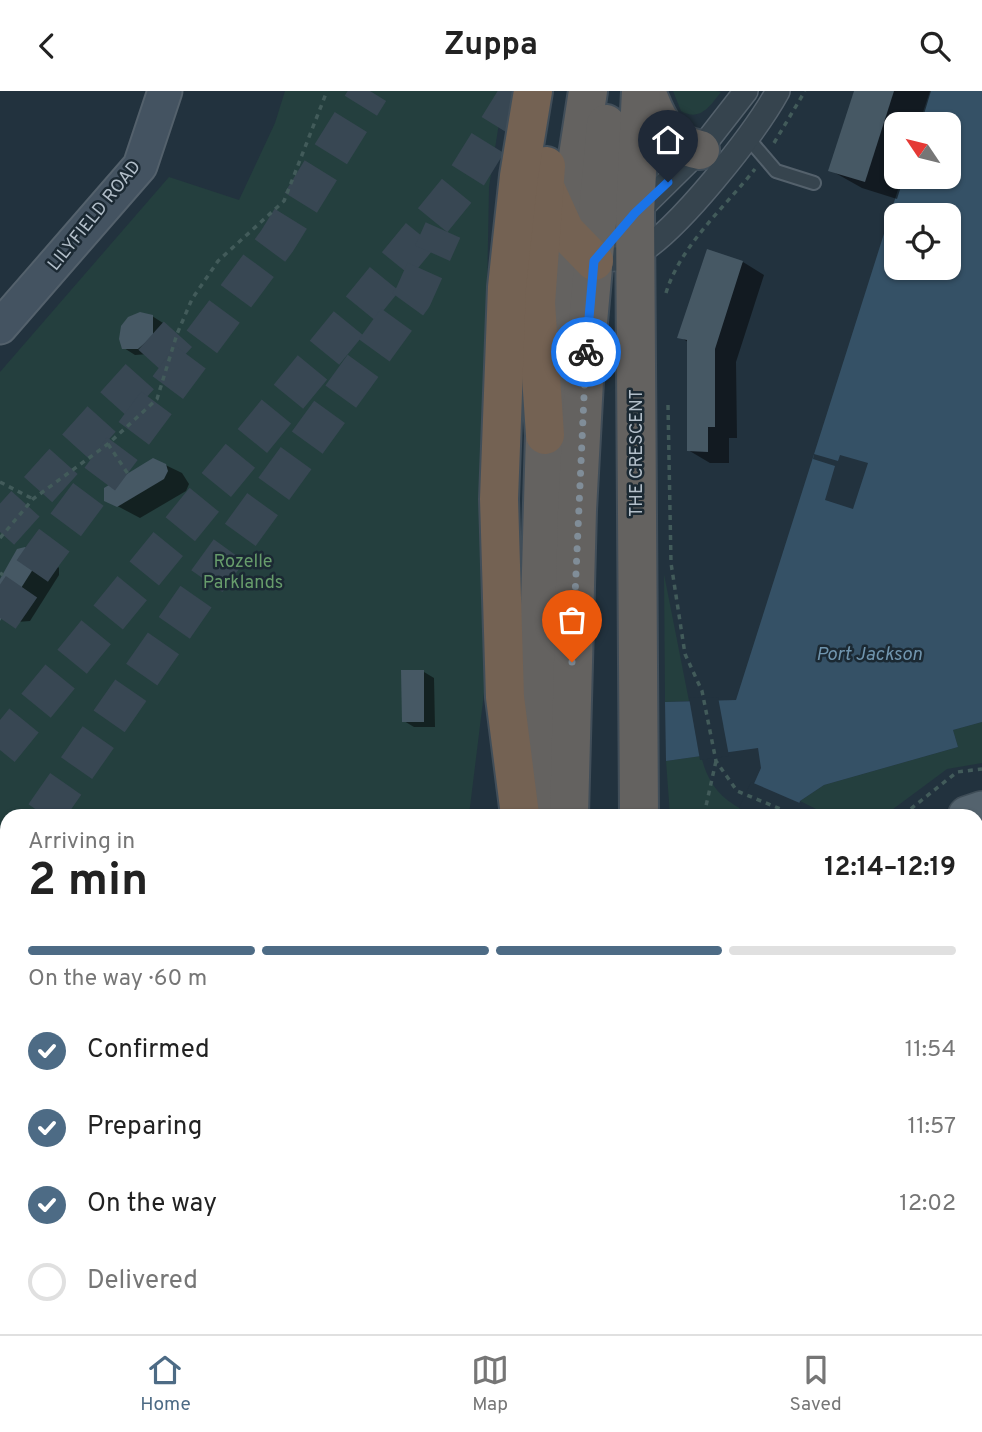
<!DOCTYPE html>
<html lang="en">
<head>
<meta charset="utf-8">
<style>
	:root { --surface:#fff; --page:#f6f6f6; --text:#222; --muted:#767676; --line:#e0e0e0; --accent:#4d6b85 }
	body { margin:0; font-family:Overpass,sans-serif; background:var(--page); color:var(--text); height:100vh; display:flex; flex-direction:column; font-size:26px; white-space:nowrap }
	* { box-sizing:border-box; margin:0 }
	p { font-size:23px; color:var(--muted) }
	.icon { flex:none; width:38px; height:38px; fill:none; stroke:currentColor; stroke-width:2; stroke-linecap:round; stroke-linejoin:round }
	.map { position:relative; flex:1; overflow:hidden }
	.side { position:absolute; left:0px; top:718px; width:984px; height:527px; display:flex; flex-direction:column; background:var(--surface); border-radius:21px 21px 0 0; box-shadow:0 2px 5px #0004 }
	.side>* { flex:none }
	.needle { width:46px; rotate:305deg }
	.tools { position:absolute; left:884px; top:21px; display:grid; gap:14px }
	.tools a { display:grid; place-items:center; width:77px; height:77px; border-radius:14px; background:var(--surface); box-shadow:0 2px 5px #0004; font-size:35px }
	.pin { position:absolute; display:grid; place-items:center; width:60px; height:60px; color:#fff; margin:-72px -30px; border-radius:50% 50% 50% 0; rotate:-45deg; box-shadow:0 0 7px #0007 }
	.pin .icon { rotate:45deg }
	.courier { position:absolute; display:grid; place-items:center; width:70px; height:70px; margin:-35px; border:5px solid #1a73e8; border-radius:50%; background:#fff; color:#222; box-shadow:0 2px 9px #0007 }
	.summary em { font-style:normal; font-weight:700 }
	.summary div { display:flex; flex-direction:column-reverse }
	.summary { display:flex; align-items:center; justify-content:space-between; height:119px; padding:0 28px }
	h1 { font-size:46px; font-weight:700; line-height:52px }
	.bar { display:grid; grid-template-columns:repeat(4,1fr); gap:10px 7px; align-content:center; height:84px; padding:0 28px }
	.bar i { height:9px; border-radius:5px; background:var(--line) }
	.bar .on { background:var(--accent) }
	.bar p { grid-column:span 4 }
	ol { padding:0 28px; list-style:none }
	li { display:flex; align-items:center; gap:21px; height:77px }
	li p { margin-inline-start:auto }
	li .icon { padding:7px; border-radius:50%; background:var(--accent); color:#fff; stroke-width:4 }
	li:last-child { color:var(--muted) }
	li i { width:38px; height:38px; border:4px solid var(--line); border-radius:50% }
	header { display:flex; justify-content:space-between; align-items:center; height:91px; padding:0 28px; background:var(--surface); font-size:32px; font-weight:700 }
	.menu { display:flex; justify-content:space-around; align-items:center; height:98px; border-top:2px solid var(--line); background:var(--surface); font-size:19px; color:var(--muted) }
	.menu a { display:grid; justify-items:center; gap:4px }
	.menu .on { color:var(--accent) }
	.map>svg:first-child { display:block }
</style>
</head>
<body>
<header><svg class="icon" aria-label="back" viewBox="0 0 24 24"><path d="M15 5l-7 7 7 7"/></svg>Zuppa<svg class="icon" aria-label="search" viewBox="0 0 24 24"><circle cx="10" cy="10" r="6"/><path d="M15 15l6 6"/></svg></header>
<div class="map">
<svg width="982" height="1243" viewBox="0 0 982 1243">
	<rect width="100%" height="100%" fill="#22323e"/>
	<g fill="#243f3e">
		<polygon points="285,0 504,0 489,96 485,314 487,578 469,724 7,724 7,1121 0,1115 0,281 169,86 239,109 275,32"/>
		<path d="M673,0h43l5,1c-11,14 -21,30 -40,19z"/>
		<polygon points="664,483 689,610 665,611"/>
		<polygon points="982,631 982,672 947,678 885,724 828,724 800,710 824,694 958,656 953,639"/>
		<path d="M701,665c7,27 18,41 42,54l-3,5h-70l-4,-54z"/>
		<polygon points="144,1237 458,1237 457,1243 145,1243"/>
	</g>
	<path fill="#355166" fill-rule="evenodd" d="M930,0h52v631l-29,8 5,17 -134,38 -24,16 -5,14h-55l21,-47 -3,-20 -92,13 -1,-59 71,-2 166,-523h46v-53h-29zM896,124h52v53h-52z"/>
	<g fill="#22323e">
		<polygon points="814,363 838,370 840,364 868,372 853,418 825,409 835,375 813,368"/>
		<polygon points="718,606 729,665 700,669 689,607"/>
		<polygon points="751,691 802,713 798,724 755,724 739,717"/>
	</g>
	<g fill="#0007">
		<polygon points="856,0 931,0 921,33 896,33 896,86 904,86 897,108 862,97 830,79"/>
		<polygon points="743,171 764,184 736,271 737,347 729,347 729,372 710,372 688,359 688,251 680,246"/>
		<polygon points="152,225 163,232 165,245 160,257 149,263 135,264 124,257"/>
		<polygon points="153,368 182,382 189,393 186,400 140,427 106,409"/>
		<polygon points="32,459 54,472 59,477 59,484 30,530 17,531 0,521 0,491 18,460"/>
		<polygon points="424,581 434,587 435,636 414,636 404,630"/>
		<polygon points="982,905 982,939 976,936 976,909"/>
		<polygon points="0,958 7,962 7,990 0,985"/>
	</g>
	<g fill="#465864">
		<polygon points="854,0 894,0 865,91 828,80"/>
		<polygon points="707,158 743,170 715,258 715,336 708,336 708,361 687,360 687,249 677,247"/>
		<polygon points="140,221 153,224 153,245 138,258 122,258 119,248 121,235 128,226"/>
		<polygon points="153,367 166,373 168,380 164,388 117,416 104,410 104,397"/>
		<polygon points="25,456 37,463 37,472 0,530 0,488 17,458"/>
		<polygon points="401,579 424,579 424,631 402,631"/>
	</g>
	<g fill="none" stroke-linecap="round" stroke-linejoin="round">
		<g stroke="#384753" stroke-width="38" stroke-dasharray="38 19" stroke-linecap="butt">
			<polyline points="0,441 188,232"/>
			<polyline points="0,527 44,463 277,150 370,0"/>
			<polyline points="0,659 463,92 520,0"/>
			<polyline points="44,724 209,487 413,206 443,139"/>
			<polyline points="0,793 7,781"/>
		</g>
		<defs>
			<polyline id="service" points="747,46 776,80 814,92"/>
			<g id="minor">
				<polyline points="633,125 700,59 746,0"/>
				<path d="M594,170c13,-2 32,-1 43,-7 41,-23 118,-121 141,-163"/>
				<polyline points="976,952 982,951"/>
				<polyline points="976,1178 982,1182"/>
				<polyline points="0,1195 7,1188"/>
				<polyline points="756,1237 757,1243"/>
				<polyline points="972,1237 973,1243"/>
			</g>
			<g id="secondary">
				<polyline points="0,236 140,75 165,0"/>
				<polyline points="0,1156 7,1161"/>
				<polyline points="100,1237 104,1243"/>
			</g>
			<g id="primary">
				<polyline points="967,724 982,719"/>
				<polyline points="976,777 982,775"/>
			</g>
			<g id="trunk">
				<path d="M646,0c11,29 21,53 54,59"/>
				<polyline points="539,724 535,683 545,344 556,208 588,0"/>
				<polyline points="569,724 577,419 586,253 606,33"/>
				<polyline points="639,724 635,122 641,0"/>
				<polyline points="976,811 982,808"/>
				<polyline points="556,1243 557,1237"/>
				<polyline points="603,1243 604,1237"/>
			</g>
			<g id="motorway">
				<polyline points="546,98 565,140 594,170"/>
				<polyline points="545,344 536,212 546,75"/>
				<polyline points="520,724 505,606 499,408 507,196 519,85 533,0"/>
			</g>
		</defs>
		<use href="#service" stroke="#54616c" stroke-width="16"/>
		<use href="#minor" stroke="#54616c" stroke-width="26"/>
		<use href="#secondary" stroke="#54616c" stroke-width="37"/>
		<use href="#primary" stroke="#3f4d57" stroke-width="40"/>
		<use href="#trunk" stroke="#414e59" stroke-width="42"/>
		<use href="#motorway" stroke="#414e59" stroke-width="42"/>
		<g stroke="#425b5a" stroke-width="3.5" stroke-dasharray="5 5" stroke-linecap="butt">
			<polyline points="774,52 805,0"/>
			<path d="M666,202c14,-47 59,-86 89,-124"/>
			<polyline points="668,314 671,472 685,563 702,600 716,670 737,700 795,724"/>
			<polyline points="108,353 128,383"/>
			<polyline points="0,391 33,408"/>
			<polyline points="0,447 33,408 108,353 157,308 177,243 192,208 218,170 284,110 327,0"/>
			<polyline points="0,482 3,484"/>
			<polyline points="704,724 716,670"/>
			<polyline points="903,724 957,681 982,678"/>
			<polyline points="0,1097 7,1103"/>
			<polyline points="168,1237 169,1243"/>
			<polyline points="324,1237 327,1243"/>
			<polyline points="372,1243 373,1237"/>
		</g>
		<use href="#service" stroke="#36444e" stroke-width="12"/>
		<use href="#minor" stroke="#36444e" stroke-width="23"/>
		<use href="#secondary" stroke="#445361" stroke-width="33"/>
		<use href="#primary" stroke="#54636e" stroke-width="37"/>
		<use href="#trunk" stroke="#646260" stroke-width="38"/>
		<use href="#motorway" stroke="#746253" stroke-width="38"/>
		<g stroke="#586875" stroke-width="2">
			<polyline points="976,862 982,860"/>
			<polyline points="976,877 982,874"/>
			<polyline points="661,1243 663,1237"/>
			<polyline points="674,1243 676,1237"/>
		</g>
	</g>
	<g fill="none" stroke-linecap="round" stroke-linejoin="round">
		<polyline stroke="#808d98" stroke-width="7" stroke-dasharray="0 12.6" points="572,571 586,261"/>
		<polyline stroke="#1a73e8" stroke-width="9" points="586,261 594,170 635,122 668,91"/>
	</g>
	<g text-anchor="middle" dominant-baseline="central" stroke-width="5" stroke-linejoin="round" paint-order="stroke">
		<g font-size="18" fill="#b2bec9" stroke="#1b2933">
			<text transform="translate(95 125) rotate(-51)">LILYFIELD ROAD</text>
			<text transform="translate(637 362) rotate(-90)">THE CRESCENT</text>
		</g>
		<g font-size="18" fill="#679c6b" stroke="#1b2933">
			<text x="243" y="471">Rozelle<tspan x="243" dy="21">Parklands</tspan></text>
		</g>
		<g font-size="19" font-style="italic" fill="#7095ae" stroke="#1b2933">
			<text x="869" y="564">Port Jackson</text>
		</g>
	</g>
</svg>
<div class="tools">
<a><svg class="needle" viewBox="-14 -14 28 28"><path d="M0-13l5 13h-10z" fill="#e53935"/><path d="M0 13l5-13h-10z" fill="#767676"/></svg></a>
<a><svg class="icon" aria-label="locate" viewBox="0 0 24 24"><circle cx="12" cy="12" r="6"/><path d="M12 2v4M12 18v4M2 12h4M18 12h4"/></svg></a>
</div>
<div class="pin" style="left:572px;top:571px;background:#ea580c"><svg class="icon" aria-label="bag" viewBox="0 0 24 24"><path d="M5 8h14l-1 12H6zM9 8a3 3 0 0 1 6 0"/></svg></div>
<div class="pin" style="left:668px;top:91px;background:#1f2937"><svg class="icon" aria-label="home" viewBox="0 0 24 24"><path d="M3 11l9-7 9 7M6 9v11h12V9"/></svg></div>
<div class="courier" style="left:586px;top:261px"><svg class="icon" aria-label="bike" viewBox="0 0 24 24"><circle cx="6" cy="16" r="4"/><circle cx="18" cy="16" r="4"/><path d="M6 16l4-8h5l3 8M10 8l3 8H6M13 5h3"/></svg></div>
<section class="side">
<div class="summary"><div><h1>2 min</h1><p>Arriving in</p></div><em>12:14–12:19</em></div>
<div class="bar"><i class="on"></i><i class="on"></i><i class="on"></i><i></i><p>On the way · 60 m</p></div>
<ol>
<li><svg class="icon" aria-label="check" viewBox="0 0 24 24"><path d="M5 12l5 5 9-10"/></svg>Confirmed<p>11:54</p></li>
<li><svg class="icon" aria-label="check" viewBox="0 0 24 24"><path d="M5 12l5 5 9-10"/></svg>Preparing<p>11:57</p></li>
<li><svg class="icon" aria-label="check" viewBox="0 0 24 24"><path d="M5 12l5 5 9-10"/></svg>On the way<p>12:02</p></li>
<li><i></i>Delivered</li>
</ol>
</section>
</div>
<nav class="menu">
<a class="on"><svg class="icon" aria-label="home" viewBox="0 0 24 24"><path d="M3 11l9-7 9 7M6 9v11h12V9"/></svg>Home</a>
<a><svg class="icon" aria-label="map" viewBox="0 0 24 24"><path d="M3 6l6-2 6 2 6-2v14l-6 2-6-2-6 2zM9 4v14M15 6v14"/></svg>Map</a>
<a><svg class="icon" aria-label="saved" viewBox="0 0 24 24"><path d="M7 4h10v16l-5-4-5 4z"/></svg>Saved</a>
</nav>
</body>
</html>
